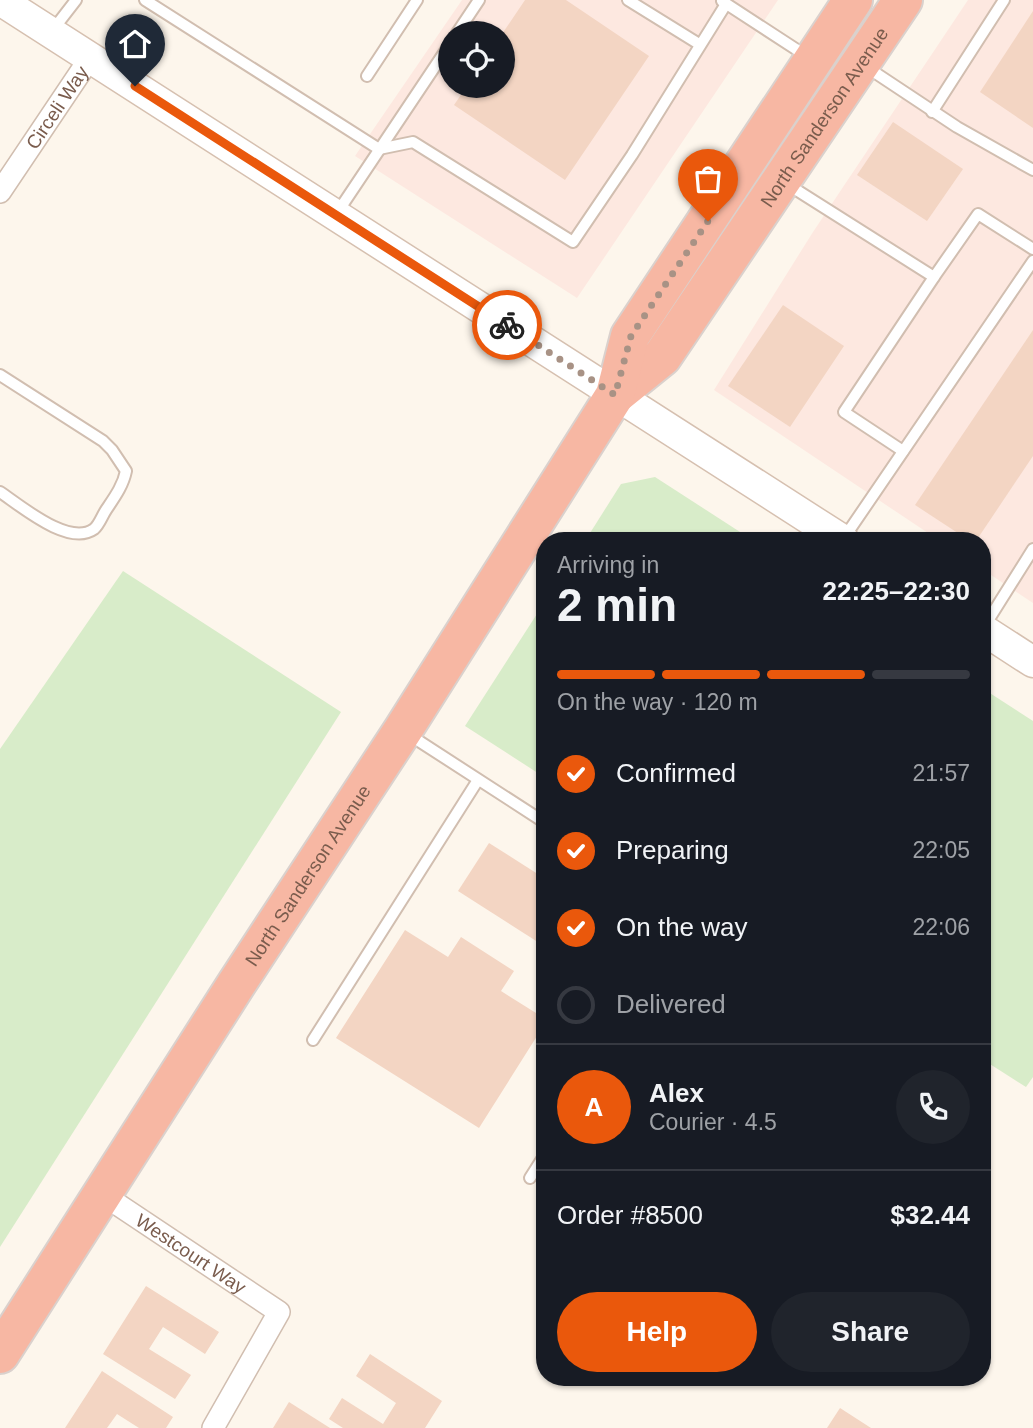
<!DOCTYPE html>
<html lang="en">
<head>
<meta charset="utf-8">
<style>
	:root { --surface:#171b24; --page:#20242c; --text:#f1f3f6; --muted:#9ea1a6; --line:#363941; --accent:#ea580c }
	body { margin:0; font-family:Helvetica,sans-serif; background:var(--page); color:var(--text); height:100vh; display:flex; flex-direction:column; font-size:26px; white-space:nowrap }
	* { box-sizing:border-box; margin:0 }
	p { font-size:23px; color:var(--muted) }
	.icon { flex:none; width:38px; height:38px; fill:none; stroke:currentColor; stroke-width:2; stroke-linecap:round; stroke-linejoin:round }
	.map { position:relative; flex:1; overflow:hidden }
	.side { position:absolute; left:536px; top:532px; width:455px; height:854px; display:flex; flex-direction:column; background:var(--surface); border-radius:28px; box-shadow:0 2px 5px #0004 }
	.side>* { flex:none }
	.buttons { position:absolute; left:438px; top:21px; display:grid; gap:14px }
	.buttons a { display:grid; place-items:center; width:77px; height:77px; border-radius:50%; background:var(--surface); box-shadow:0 2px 5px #0004; font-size:35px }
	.pin { position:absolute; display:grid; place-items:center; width:60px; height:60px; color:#fff; margin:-72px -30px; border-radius:50% 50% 50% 0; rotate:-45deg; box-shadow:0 0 7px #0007 }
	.pin .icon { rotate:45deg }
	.courier { position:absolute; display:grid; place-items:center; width:70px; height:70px; margin:-35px; border:5px solid #ea580c; border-radius:50%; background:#fff; color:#222; box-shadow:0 2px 9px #0007 }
	.overview em { font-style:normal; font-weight:700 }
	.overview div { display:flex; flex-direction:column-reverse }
	.overview { display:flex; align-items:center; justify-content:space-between; height:119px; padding:0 21px }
	h1 { font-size:46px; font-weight:700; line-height:52px }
	.bar { display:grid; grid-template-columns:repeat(4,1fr); gap:10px 7px; align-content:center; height:84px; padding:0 21px }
	.bar i { height:9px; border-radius:5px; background:var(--line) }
	.bar .on { background:var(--accent) }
	.bar p { grid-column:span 4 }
	.line { display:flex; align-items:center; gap:18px; padding:0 21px; border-top:2px solid var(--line) }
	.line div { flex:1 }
	.round { display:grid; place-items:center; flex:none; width:74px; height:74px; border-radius:37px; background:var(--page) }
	ol { padding:0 21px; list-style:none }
	li { display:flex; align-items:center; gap:21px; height:77px }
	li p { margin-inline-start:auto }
	li .icon { padding:7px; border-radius:50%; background:var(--accent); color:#fff; stroke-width:4 }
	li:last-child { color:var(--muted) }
	li i { width:38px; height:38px; border:4px solid var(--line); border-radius:50% }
	.cta { display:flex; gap:14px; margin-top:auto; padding:14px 21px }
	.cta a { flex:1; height:80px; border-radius:42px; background:var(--accent); color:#fff; font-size:28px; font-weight:700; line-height:80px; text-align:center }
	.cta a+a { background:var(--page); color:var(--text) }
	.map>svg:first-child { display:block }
</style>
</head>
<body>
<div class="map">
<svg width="1033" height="1428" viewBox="0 0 1033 1428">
	<rect width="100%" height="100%" fill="#fdf6ec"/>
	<g fill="#fde8e0" fill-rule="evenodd">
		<path d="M462,0h316l-201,298 -222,-142zM450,33h52v53h-52z"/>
		<polygon points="968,0 1033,0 1033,603 982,569 982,541 940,541 714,390 813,232"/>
	</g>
	<g fill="#d8ecc9">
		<polygon points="655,477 754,541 585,541 621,484"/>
		<polygon points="123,571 341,712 0,1247 0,749"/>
		<polygon points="544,603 544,777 465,726"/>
		<polygon points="982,688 1033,721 1033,1077 1026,1087 982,1059"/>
	</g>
	<g fill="#f3d5c3">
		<polygon points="525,0 566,0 649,56 565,180 454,105 467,86 502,86 502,34"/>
		<polygon points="1033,11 1033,128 980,92"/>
		<polygon points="893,122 963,169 927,221 857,175"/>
		<polygon points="783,305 844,346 790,427 728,386"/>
		<polygon points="1033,330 1033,456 976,541 970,541 915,505"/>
		<polygon points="489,843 544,878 544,946 458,891"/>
		<polygon points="405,930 448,957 461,937 514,971 501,991 544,1018 544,1025 479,1128 336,1038"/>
		<polygon points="146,1286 219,1332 205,1354 163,1327 149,1349 191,1375 175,1399 103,1354"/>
		<polygon points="370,1354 442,1401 425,1428 343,1428 329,1419 342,1398 383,1424 396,1403 356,1376"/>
		<polygon points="102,1371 173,1417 166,1428 139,1428 117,1414 107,1428 65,1428"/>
		<polygon points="289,1402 330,1428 273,1428"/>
		<polygon points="840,1408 871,1428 827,1428"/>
	</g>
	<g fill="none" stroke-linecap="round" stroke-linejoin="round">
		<defs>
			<g id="lane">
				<polyline points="145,0 379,149 413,142 573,242 632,155 726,4"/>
				<polyline points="628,0 699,44"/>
				<polyline points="722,1 808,57"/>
				<polyline points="52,31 76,0"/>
				<polyline points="457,33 479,0"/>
				<polyline points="865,66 957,127 1033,170"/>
				<polyline points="367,76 417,0"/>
				<polyline points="932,112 1004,0"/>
				<polyline points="787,184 934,277 978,214 1033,249"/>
				<polyline points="337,213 450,44"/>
				<path d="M0,375l103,66 9,9 14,21c-3,15 -12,27 -20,39 -4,6 -7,15 -12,19 -25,18 -73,-23 -94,-37"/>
				<polyline points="903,451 844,412 934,277"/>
				<polyline points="844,538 1033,261"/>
				<polyline points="984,627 1033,549"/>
				<polyline points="408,734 544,822"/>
				<polyline points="313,1040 478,780"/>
				<polyline points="530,1178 544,1156"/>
			</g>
			<g id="street">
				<path id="s1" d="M0,192l90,-134"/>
				<path id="s2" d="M102,1194l177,118 -66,116"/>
			</g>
			<g id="secondary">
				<polyline points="0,0 844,541"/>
				<polyline points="982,629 1033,662"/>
			</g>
			<g id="highway">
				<path id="s3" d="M615,395l47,-38 241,-357"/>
				<path id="s4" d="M0,1354l237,-371 166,-253 212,-335 15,-59 223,-336"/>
			</g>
		</defs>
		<use href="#lane" stroke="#d1beb0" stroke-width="14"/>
		<use href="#street" stroke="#d1beb0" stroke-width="24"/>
		<use href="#secondary" stroke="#d6c0b0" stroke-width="33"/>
		<use href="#highway" stroke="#dad1cd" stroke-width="42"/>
		<use href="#lane" stroke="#fff" stroke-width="10"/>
		<use href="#street" stroke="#fff" stroke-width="21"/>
		<use href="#secondary" stroke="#fff" stroke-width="30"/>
		<use href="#highway" stroke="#f7b7a3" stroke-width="38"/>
	</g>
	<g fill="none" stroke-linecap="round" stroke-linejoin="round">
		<polyline stroke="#a89285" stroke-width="7" stroke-dasharray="0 12.6" points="507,325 615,395 631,336 708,221"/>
		<polyline stroke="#ea580c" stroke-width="9" points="135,86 507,325"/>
	</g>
	<g text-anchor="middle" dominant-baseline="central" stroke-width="6" stroke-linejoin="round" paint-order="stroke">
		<g font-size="19" fill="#7a5c4d" stroke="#fffaf3">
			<text stroke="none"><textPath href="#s1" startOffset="102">Circeli Way</textPath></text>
			<text stroke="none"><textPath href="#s3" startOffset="350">North Sanderson Avenue</textPath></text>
			<text stroke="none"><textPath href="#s4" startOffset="569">North Sanderson Avenue</textPath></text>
			<text stroke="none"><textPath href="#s2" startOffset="107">Westcourt Way</textPath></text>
		</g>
	</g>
</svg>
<div class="buttons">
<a><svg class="icon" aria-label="locate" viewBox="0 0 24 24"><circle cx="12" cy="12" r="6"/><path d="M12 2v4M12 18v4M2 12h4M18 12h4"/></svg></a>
</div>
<div class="pin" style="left:708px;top:221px;background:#ea580c"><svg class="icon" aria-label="bag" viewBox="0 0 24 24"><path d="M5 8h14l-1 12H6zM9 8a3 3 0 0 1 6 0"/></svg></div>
<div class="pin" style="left:135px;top:86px;background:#1f2937"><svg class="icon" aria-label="home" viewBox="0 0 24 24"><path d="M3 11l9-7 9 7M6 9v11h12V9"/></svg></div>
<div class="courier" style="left:507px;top:325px"><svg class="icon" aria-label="bike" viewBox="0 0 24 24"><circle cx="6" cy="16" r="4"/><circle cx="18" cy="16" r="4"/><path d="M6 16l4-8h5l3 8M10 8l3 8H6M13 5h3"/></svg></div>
<section class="side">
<div class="overview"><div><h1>2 min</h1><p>Arriving in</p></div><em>22:25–22:30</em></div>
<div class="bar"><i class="on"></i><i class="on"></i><i class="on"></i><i></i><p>On the way · 120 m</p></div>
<ol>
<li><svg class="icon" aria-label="check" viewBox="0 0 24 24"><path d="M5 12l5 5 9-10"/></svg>Confirmed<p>21:57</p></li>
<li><svg class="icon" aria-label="check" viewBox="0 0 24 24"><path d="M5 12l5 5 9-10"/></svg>Preparing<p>22:05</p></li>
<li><svg class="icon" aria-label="check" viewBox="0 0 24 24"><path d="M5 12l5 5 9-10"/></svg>On the way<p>22:06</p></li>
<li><i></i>Delivered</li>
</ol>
<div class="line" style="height:126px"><b class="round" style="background:var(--accent);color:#fff">A</b><div><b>Alex</b><p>Courier · 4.5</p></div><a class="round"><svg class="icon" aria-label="phone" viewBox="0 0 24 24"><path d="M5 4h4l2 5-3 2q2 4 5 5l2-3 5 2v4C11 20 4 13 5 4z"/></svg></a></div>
<div class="line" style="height:91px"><div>Order #8500</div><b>$32.44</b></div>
<div class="cta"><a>Help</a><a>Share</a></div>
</section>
</div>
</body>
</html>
